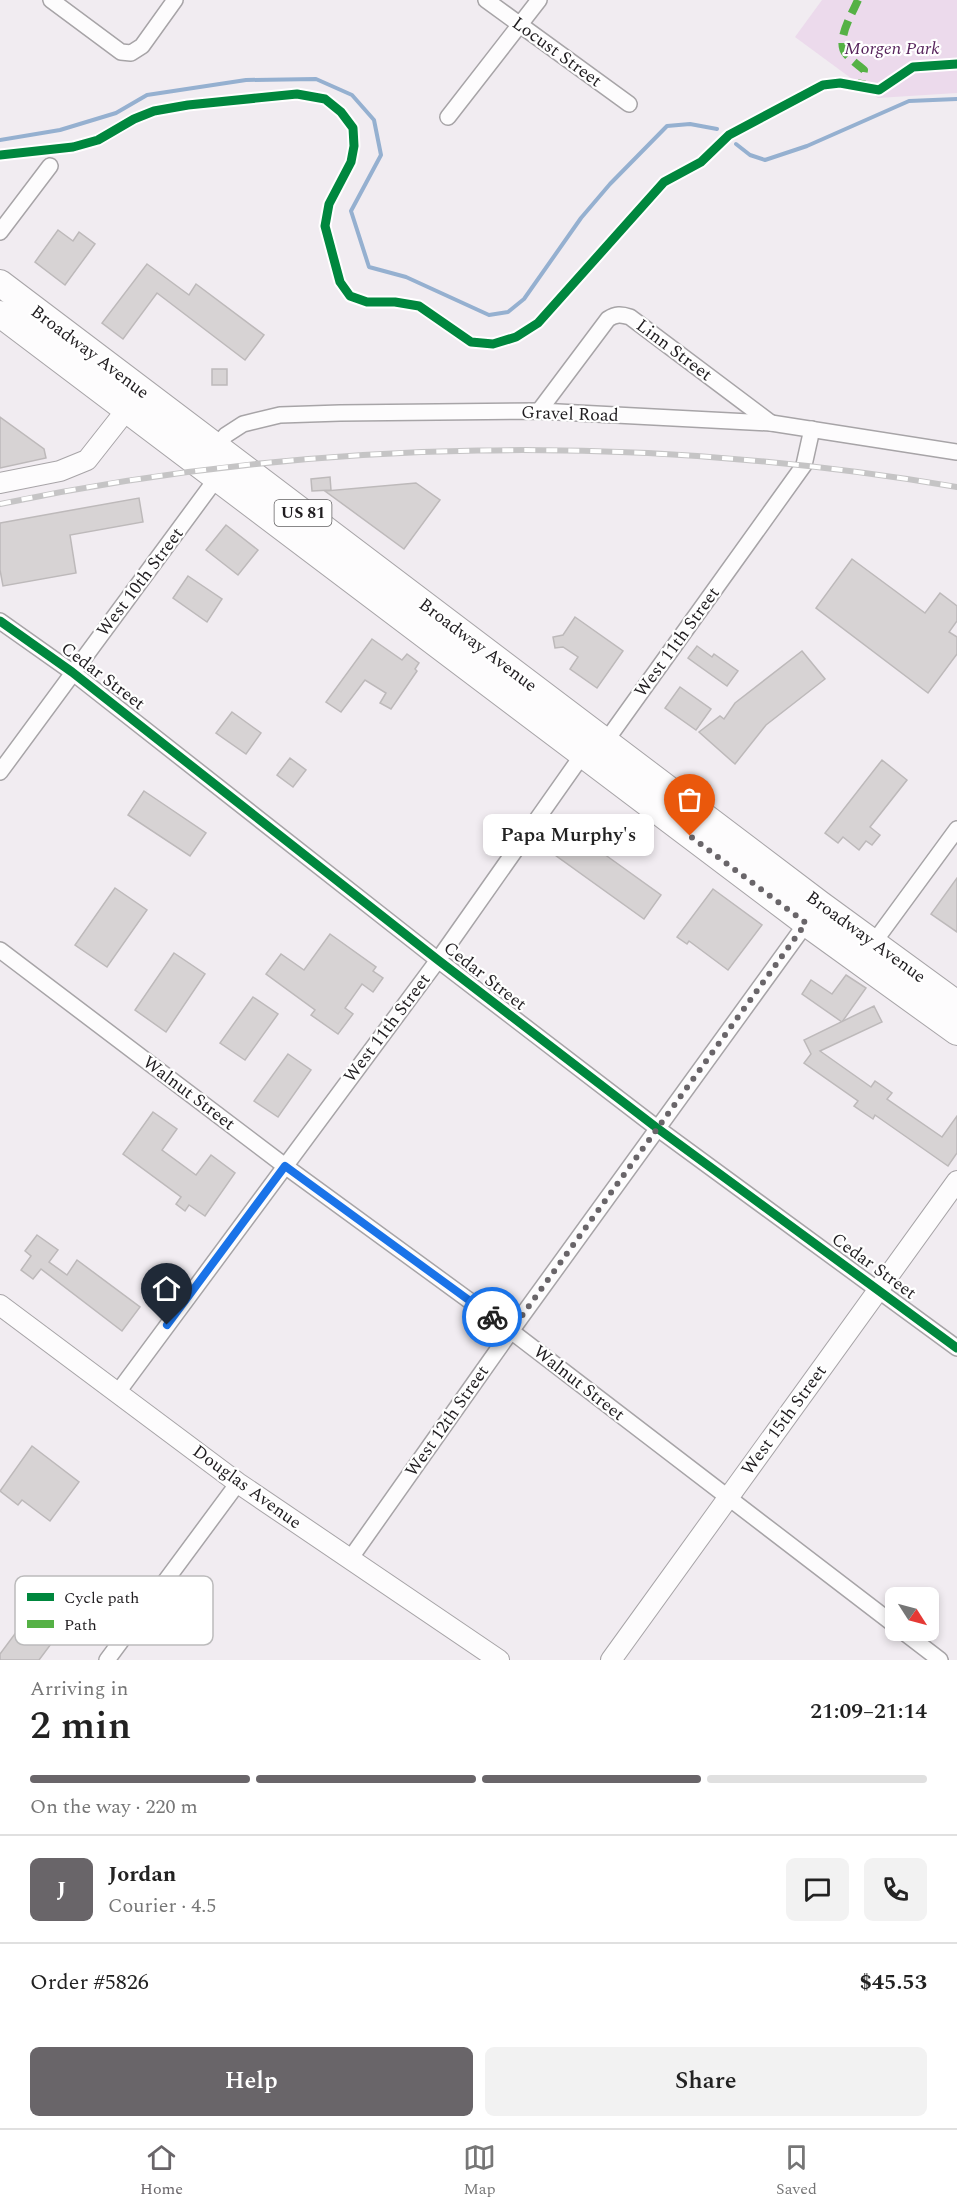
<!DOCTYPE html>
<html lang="en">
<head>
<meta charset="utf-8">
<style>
	:root { --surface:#fff; --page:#f2f2f2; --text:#222; --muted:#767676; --line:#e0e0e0; --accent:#696569 }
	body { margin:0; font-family:Spectral,serif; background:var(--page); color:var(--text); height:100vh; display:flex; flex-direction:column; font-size:22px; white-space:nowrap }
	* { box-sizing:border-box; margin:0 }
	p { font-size:20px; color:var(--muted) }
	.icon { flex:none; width:33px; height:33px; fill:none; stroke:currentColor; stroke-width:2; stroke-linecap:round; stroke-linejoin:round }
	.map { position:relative; height:1660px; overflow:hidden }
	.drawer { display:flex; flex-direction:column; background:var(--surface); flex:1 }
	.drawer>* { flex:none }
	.needle { width:39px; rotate:126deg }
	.fabs { position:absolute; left:885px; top:1587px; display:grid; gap:12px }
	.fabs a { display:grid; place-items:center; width:54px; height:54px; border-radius:9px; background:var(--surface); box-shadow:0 3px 9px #0003; font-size:30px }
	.pin { position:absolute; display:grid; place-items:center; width:51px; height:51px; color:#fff; margin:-62px -26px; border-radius:50% 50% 50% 0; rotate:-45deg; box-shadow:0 0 6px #0007 }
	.pin .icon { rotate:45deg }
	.courier { position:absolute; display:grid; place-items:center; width:60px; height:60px; margin:-30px; border:4px solid #1a73e8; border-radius:50%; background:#fff; color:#222; box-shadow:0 2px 8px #0007 }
	.bubble { position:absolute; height:42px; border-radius:9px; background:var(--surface); box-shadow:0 3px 9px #0003; font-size:20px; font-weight:600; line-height:42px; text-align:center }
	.summary em { font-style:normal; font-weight:600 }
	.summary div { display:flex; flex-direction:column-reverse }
	.summary { display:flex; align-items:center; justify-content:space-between; height:102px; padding:0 30px }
	h1 { font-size:39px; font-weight:600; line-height:45px }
	.bar { display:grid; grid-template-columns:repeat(4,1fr); gap:9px 6px; align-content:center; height:72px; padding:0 30px }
	.bar i { height:8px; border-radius:4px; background:var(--line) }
	.bar .selected { background:var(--accent) }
	.bar p { grid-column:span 4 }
	.line { display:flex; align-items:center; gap:15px; padding:0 30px; border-top:2px solid var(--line) }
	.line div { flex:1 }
	.round { display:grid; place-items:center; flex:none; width:63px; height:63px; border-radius:9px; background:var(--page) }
	.button { display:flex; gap:12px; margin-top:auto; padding:12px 30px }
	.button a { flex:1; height:69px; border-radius:9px; background:var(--accent); color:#fff; font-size:24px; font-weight:600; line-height:69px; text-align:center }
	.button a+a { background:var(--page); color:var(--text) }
	.tab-bar { display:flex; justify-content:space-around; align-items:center; height:84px; border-top:2px solid var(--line); background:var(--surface); font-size:16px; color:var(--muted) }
	.tab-bar a { display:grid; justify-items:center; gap:3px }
	.tab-bar .selected { color:var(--accent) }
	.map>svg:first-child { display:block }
</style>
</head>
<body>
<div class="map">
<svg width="957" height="1660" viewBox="0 0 957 1660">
	<rect width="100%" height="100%" fill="#f1ecf1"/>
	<polygon fill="#ecdaec" points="822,0 957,0 957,93 878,98 795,37"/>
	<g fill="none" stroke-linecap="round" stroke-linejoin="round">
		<g stroke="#95b0d0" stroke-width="4">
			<polyline points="0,140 60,130 116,113 147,95 246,80 316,79 352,95 374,120 381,155 351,211 369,267 406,277 489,315 508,312 524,299 581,218 610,184 667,126 690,124 717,129"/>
			<polyline points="736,144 750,155 765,160 807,146 909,101 957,99"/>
		</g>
	</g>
	<g fill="#d7d3d4" stroke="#bdb9ba" stroke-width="1.5">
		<polygon points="58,230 73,241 79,232 95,244 65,285 35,262"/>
		<polygon points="147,264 189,295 196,284 264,335 245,360 157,293 123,339 102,323"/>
		<rect x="212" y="369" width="15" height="16"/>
		<polygon points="0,417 44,449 46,458 0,468"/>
		<polygon points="330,477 331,490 312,491 311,479"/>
		<polygon points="416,483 440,500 404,549 325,491"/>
		<polygon points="139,498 143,522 70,535 76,573 3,586 0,570 0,523"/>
		<polygon points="226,525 258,550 238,575 206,550"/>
		<polygon points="852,559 925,613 940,593 957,606 957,621 949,632 957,637 957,654 928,693 816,608"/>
		<polygon points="188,576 222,599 207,622 173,598"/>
		<polygon points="575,617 623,651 597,688 570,669 578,657 563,647 555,648 553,637 563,635"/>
		<polygon points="372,639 402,660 407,654 419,663 415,669 417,671 391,709 380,703 386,693 365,680 341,712 326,702"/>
		<polygon points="697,646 712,657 714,654 738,671 727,686 688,658"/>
		<polygon points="802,651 825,679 766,725 735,764 699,732 720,716 724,719 735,703"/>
		<polygon points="680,687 711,709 696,730 665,708"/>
		<polygon points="232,712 261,733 246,754 216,733"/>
		<polygon points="290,758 306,770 293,787 277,775"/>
		<polygon points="882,760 907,780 870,827 880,835 872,845 866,841 859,850 843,837 838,843 825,833"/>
		<polygon points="144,791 206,833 190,856 128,815"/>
		<polygon points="572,831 661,895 644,919 555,855"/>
		<polygon points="957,878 957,932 931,914"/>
		<polygon points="115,888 147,910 107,967 75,945"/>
		<polygon points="713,889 762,925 728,970 689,941 687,944 677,937"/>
		<polygon points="330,934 376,967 373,971 383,978 373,992 362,984 345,1008 353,1014 338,1034 311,1015 315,1010 266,974 281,954 304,970"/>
		<polygon points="174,953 205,974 166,1032 135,1010"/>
		<polygon points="846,975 866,988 842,1022 802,994 811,980 832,994"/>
		<polygon points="253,997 278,1014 245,1060 220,1043"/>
		<polygon points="874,1006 882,1022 820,1051 871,1087 875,1081 892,1093 887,1099 942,1137 957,1116 957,1153 948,1166 875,1115 873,1119 854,1106 858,1101 804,1063 811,1054 804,1040"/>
		<polygon points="288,1054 311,1070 278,1117 254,1101"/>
		<polygon points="153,1112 177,1129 162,1150 196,1175 211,1155 235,1173 205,1216 189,1205 185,1211 176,1204 181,1197 123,1154"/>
		<polygon points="37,1235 58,1250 49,1262 67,1275 77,1260 140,1307 122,1331 41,1269 33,1279 21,1270 31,1256 25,1251"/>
		<polygon points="32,1446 79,1482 50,1521 22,1500 18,1505 0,1491"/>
		<polygon points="23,1623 51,1644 39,1660 0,1660 0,1654"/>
	</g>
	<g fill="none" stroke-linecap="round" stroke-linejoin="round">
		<defs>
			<g id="minor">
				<polyline points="51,0 121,52 131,53 142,46 175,0"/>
				<polyline points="486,0 629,104"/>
				<polyline points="448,117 539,0"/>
				<polyline points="0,232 50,166"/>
				<path d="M539,411l69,-92c8,-5 13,-5 22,-2l141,106"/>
				<polyline points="211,452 226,435 243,424 280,415 340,413 539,411 771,423 957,452"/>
				<polyline points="0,621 72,672 438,960 657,1128 957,1348"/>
				<polyline points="0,772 216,479"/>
				<polyline points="869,949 957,829"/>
				<polyline points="0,950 285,1166 511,1331 896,1626"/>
				<polyline points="118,1392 438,960 583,754 606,741 804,465 812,429"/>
				<polyline points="350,1559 511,1331 810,918"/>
				<polyline points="901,1630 940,1660"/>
				<polyline points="107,1660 238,1483"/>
			</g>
			<g id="tertiary">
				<polyline points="0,483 60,471 87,460 135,399"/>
				<polyline points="0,1305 238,1483 499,1660"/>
				<polyline points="611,1660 957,1181"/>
			</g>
			<g id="trunk">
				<polyline points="0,283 820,904 957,1004"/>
				<polyline points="0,314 806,923 957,1032"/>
			</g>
		</defs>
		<use href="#minor" stroke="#a7a4a7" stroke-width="18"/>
		<use href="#tertiary" stroke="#a7a4a7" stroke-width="22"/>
		<use href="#trunk" stroke="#a7a4a7" stroke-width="28"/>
		<use href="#minor" stroke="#fdfcfd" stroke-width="15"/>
		<use href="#tertiary" stroke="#fdfcfd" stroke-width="20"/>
		<use href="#trunk" stroke="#fdfcfd" stroke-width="26"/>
		<defs>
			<path id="rail" d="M0,504c315,-66 640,-71 957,-17"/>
		</defs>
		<use href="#rail" stroke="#c5c4c5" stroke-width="6"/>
		<use href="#rail" stroke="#fff" stroke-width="4" stroke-dasharray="11" stroke-linecap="butt"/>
		<path stroke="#55b145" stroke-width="8" stroke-dasharray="15 8" stroke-linecap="butt" d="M858,0c-6,14 -23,41 -12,54 5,6 12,11 18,16l-3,16"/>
		<defs>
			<g id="cycleway">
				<polyline points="0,155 73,147 98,140 134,119 154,111 188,105 297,94 325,99 341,112 353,128 354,146 351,162 329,204 325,226 340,282 350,296 367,302 395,302 419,306 471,342 493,344 516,337 538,323 664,182 701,162 729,135 823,85 840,83 879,90 913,67 957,64"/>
				<polyline points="0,621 72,672 438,960 657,1128 957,1348"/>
			</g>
		</defs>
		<use href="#cycleway" stroke="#fff" stroke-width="13"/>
		<use href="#cycleway" stroke="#00873e" stroke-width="9"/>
	</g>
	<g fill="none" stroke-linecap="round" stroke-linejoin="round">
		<polyline stroke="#696569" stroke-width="6" stroke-dasharray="0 10.8" points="492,1317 511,1331 806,923 690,836"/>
		<polyline stroke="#1a73e8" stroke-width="8" points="167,1325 285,1166 492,1317"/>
	</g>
	<g text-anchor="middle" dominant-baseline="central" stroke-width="4.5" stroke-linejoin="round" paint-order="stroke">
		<rect fill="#fff" stroke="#636163" stroke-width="1.5" x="274.5" y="500" width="57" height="26" rx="4.5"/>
		<g font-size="16" font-weight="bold" fill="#201d20">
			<text x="303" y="513">US 81</text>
		</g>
		<g font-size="18" font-style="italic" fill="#58255d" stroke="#fff">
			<text x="892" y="48">Morgen Park</text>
		</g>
		<g font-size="18" fill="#201d20" stroke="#fff">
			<text transform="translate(557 52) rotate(36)">Locust Street</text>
			<text transform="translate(674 350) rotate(37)">Linn Street</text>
			<text transform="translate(90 352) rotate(37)">Broadway Avenue</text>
			<text transform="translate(570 414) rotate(2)">Gravel Road</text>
			<text transform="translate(140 582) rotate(-53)">West 10th Street</text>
			<text transform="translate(677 642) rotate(-54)">West 11th Street</text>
			<text transform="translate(478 645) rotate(37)">Broadway Avenue</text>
			<text transform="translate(103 676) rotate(37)">Cedar Street</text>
			<text transform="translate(866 937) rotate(36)">Broadway Avenue</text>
			<text transform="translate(485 976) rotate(38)">Cedar Street</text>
			<text transform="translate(387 1028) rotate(-53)">West 11th Street</text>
			<text transform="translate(189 1093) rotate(37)">Walnut Street</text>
			<text transform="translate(874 1266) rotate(36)">Cedar Street</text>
			<text transform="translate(579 1383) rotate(38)">Walnut Street</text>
			<text transform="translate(784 1420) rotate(-54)">West 15th Street</text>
			<text transform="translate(447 1421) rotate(-55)">West 12th Street</text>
			<text transform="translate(247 1487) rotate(36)">Douglas Avenue</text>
		</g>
	</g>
	<rect x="15" y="1576" width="198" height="69" rx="9" fill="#fff" stroke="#bcbbbc" stroke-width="1.5"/>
	<rect x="27" y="1593" width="27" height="8" fill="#00873e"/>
	<rect x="27" y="1620" width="27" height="8" fill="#55b145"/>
	<g font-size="16" fill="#201d20">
		<text x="64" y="1603">Cycle path</text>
		<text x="64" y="1630">Path</text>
	</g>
</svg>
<div class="fabs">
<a><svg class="needle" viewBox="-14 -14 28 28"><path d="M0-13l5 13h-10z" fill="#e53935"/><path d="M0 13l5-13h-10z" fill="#767676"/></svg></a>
</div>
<div class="pin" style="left:690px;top:836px;background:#ea580c"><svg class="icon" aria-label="bag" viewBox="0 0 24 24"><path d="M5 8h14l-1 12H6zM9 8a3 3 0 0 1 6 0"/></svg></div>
<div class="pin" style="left:167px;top:1325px;background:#1f2937"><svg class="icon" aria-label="home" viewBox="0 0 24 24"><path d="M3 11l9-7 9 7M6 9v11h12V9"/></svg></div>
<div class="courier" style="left:492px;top:1317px"><svg class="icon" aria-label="bike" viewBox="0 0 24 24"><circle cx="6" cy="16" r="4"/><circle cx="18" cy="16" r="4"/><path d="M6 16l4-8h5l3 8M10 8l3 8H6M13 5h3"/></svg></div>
<div class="bubble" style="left:483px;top:814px;width:171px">Papa Murphy's</div>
</div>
<section class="drawer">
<div class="summary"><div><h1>2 min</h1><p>Arriving in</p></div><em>21:09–21:14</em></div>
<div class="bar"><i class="selected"></i><i class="selected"></i><i class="selected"></i><i></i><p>On the way · 220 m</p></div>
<div class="line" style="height:108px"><b class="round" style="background:var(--accent);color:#fff">J</b><div><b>Jordan</b><p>Courier · 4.5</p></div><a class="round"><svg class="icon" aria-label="chat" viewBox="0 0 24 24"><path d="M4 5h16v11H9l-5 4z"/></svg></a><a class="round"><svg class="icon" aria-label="phone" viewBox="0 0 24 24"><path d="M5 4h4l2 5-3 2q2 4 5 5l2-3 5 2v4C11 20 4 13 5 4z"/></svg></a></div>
<div class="line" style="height:78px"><div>Order #5826</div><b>$45.53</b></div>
<div class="button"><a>Help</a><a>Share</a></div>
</section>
<nav class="tab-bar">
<a class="selected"><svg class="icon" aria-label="home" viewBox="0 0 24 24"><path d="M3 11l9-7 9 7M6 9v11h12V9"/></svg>Home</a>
<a><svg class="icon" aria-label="map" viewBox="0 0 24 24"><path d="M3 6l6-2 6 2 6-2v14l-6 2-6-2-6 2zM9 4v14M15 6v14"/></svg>Map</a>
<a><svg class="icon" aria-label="saved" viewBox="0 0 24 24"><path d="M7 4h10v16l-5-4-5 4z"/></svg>Saved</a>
</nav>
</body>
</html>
